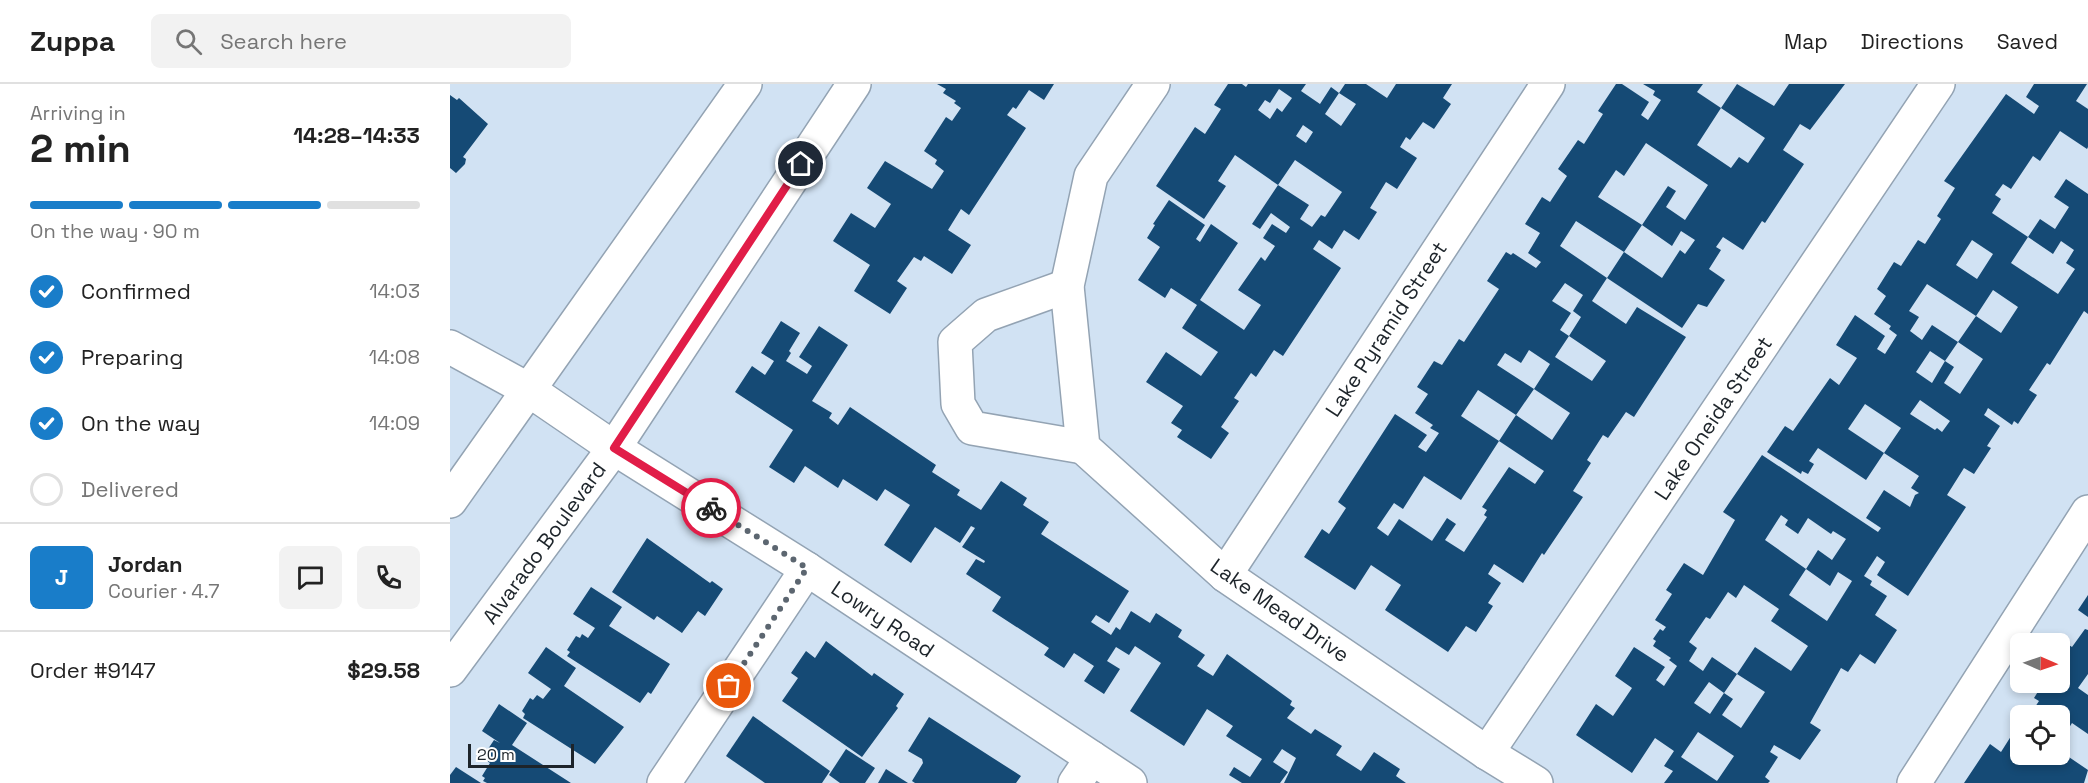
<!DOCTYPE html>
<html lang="en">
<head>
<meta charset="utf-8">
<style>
	:root { --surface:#fff; --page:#f2f2f2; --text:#222; --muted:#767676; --line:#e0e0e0; --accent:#197dc9 }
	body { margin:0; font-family:"Space Grotesk",sans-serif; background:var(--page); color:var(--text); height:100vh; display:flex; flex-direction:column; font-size:22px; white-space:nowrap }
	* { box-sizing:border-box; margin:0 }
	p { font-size:20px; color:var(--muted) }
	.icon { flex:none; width:33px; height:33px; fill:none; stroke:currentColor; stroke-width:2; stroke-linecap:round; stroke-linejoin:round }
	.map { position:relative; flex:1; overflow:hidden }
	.panel { display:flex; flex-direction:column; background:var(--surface); width:450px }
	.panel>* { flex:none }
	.needle { width:39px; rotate:92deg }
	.buttons { position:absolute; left:1560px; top:549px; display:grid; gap:12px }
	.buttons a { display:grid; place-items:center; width:60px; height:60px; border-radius:9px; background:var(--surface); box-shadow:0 3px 9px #0003; font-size:30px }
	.scale { position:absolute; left:18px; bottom:15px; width:106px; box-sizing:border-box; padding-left:6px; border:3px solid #1d242a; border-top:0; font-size:16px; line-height:21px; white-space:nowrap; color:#1d242a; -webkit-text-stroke:4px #fff; paint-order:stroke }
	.pin { position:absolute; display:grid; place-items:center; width:51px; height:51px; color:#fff; margin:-26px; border:3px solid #fff; border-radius:50%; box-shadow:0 2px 6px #0007 }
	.courier { position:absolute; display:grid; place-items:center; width:60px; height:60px; margin:-30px; border:4px solid #e11d48; border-radius:50%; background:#fff; color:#222; box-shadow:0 2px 8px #0007 }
	.head em { font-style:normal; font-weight:600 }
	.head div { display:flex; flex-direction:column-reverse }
	.head { display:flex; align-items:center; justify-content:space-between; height:102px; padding:0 30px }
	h1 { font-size:39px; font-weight:600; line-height:45px }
	.bar { display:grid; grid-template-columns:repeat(4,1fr); gap:9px 6px; align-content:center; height:72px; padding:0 30px }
	.bar i { height:8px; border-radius:4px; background:var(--line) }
	.bar .active { background:var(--accent) }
	.bar p { grid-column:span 4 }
	.line { display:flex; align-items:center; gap:15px; padding:0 30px; border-top:2px solid var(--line) }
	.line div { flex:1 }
	.round { display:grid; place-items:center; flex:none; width:63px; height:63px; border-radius:9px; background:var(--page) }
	ol { padding:0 30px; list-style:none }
	li { display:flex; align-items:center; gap:18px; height:66px }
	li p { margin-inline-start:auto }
	li .icon { padding:6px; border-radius:50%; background:var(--accent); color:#fff; stroke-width:4 }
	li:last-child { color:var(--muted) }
	li i { width:33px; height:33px; border:3px solid var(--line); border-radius:50% }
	header { display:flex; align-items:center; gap:36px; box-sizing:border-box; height:84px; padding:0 30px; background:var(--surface); border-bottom:2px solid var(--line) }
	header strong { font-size:28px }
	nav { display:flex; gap:33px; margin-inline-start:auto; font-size:21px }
	.search { width:420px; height:54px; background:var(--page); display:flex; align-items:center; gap:15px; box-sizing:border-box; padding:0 21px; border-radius:9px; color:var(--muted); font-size:22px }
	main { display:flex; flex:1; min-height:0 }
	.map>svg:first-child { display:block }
</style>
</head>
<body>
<header>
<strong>Zuppa</strong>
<div class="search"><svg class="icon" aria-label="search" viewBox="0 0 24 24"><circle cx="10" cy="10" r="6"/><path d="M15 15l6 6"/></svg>Search here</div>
<nav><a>Map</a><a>Directions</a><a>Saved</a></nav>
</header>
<main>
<section class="panel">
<div class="head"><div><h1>2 min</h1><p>Arriving in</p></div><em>14:28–14:33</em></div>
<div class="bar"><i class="active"></i><i class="active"></i><i class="active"></i><i></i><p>On the way · 90 m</p></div>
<ol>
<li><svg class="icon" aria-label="check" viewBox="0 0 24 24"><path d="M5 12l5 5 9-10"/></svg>Confirmed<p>14:03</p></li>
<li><svg class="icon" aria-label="check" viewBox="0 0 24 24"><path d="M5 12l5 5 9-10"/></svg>Preparing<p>14:08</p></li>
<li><svg class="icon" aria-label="check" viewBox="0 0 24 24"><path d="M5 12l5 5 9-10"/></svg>On the way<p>14:09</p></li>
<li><i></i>Delivered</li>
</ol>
<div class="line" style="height:108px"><b class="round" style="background:var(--accent);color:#fff">J</b><div><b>Jordan</b><p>Courier · 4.7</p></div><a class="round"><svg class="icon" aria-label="chat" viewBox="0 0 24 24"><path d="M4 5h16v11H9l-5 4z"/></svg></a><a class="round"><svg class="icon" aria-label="phone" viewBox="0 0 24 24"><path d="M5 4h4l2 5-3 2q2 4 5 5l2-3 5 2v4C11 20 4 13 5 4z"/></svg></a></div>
<div class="line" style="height:78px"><div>Order #9147</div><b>$29.58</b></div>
</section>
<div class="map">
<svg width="1638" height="699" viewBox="0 0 1638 699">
	<rect width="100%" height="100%" fill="#d1e2f3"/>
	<g fill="#154a75" fill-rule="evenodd">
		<polygon points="487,0 604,0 594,16 579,6 566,25 563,23 557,31 576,44 519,131 511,125 498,146 521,161 502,190 474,172 471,177 464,173 447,197 457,204 440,230 404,207 420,181 383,157 401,129 425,144 441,120 417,104 435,77 482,105 494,87 485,80 487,76 474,67 496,33 502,37 511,24 504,19 506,17 493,9 496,5"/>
		<path d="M778,0h14l4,3 2,-3h58l-5,7 19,13 11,-17 8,6 6,-9h21l21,14 9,-14h56l-9,14 8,6 -17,25 -11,-7 -13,18 -4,-3 -6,10 17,11 -20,31 -11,-7 -16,26 7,4 -18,28 -15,-10 -12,19 -13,-9 -6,9 28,19 -58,88 -9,-6 -18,27 -5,-4 -17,25 5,3 -18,26 8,6 -18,26 -34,-22 5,-7 -11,-7 12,-17 -37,-24 20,-30 35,24 17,-24 -36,-24 15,-23 -26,-17 -6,10 -27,-18 22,-33 -13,-9 8,-13 -2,-1 16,-24 36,25 -9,14 4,3 11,-18 27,19 -38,57 44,30 17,-25 -23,-15 23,-33 4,4 10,-15 -12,-8 9,-14 14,9 4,-6 -19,-14 -11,16 -8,-5 26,-39 31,20 -9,14 12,8 9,-12 4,2 17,-25 -47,-32 -17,25 -43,-30 -17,26 8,5 -22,33 -48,-33 39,-59 10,7 16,-25 -7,-4zM829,5l13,9 -10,14 -5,-4 -7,11 -12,-9 7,-10 5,3zM889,9l17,11 -15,22 -16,-12zM853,41l10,7 -7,11 -10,-7z"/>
		<path d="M1166,0h6l27,18 -8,13 7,5 13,-20 -8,-5 2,-4 -12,-7h60l-6,8 24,16 -24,37 34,23 8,-11 9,6 17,-25 -44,-30 16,-24 37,22 15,-22h56l-35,46 -10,-6 -17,26 21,14 -39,59 -3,-2 -19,29 -20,-13 -7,10 5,3 -12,19 16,11 -18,27 -9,-3 -16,24 -75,-50 17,-26 38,26 18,-28 5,4 10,-14 -14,-9 -9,15 -30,-21 26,-39 8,5 -10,16 19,13 23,-35 -62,-42 -22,33 -8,-6 -18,27 44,28 -18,27 -48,-31 -16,25 47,32 -15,23 34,23 11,-17 49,30 -52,80 -8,-5 -18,26 -5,-3 -16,25 4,3 -18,28 10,6 -39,58 -2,-2 -19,30 -29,-19 -6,10 13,9 -13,20 5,3 -17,26 -10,-6 -18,26 -63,-42 16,-25 -30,-20 -16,25 -51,-33 18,-28 7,5 17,-26 -8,-6 57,-88 32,21 -9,12 8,5 13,-19 -9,-5 3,-3 -18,-12 13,-19 -11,-7 17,-26 8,4 17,-26 5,3 35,-53 -12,-8 19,-29 5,3 2,-2 23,15 5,-6 -13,-9 12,-20 -15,-9 17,-27 8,5 17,-26 -9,-7 20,-29 6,4 19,-30 -5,-3zM1115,199l18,12 -10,16 8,6 -12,19 37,25 -14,20 -37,-24 14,-21 -9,-6 11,-17 -19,-12zM1079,266l21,14 -16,25 36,24 -18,27 -36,-25 -17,26 45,30 -9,13 -26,-17 -27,40 5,3 -3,5 3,2 -23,35 -19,-12 11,-16 -9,-6 -15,23 -33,-22 -11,17 -11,-8 17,-25 9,6 21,-33 37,24 38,-59 -38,-25 17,-26 38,25 18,-26 -37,-24 8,-12 16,10z"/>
		<path d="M1584,0h53l-11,17 12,8v38l-1,2 -27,-18 -20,30 -7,-5 -22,33 -8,-5 -8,11 6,4 -9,14 36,24 -17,26 47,31 17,-25 -9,-6 8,-13 -13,-9 -8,13 -25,-17 12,-18 15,10 14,-22 -15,-10 12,-18 22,15v120l-4,-3 -34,54 -3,-2 -18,27 8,5 -19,29 -4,-3 -2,4 -24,-17 -2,4 -2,3 16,11 -13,20 4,2 -17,26 -10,-6 -17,27 19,12 -58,89 -31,-21 8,-13 -8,-6 -13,20 8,5 -2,4 17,11 -12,19 22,15 -22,34 -15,-10 -12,18 -7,-4 -31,55 11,7 -21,30 -26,-15 -4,7 8,5 -13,20 5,4 -2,2h-104l9,-12 -9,-5 10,-15 -19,-13 -23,35 -56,-38 20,-31 17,12 19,-28 -17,-12 19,-29 31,20 -9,13 8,6 13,-20 -8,-6 2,-2 -18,-12 3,-5 -3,-2 7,-10 3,2 3,-4 -11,-7 17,-26 -6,-4 18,-27 19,12 32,-55 -12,-8 39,-57 116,77 3,-4 -15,-10 18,-28 26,17 5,-12 4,-2 -8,-5 8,-12 -35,-23 17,-25 -36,-24 -17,25 36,24 -18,27 -48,-32 -9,13 5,3 -6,10 -6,-3 -1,3 -34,-22 18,-26 8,5 37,-53 9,7 18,-27 -21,-13 19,-30 30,21 -8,13 8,5 12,-19 -8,-6 2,-3 -17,-12 12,-18 -9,-7 17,-27 7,4 17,-26 7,4 16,-25 -4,-3 18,-28 -11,-7 62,-87 28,20 5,-8 -13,-9zM1522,156l21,14 -16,25 -21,-14zM1477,200l49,32 -18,26 25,17 -23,35 -16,-11 10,-16 -9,-6 -13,22 -16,-11 14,-21 15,10 13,-19 -26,-17 -10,15 -12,-9 9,-14 -10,-6zM1543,206l25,17 -17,26 -25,-17zM1470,316l30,21 -8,11 -5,-4 -2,2 -25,-16zM1331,431l7,5 -3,5 13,9 10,-16 23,16 2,-3 13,8 -14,21 -14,-10 -12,19 -41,-29zM1356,485l24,17 8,-14 14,9 -25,40 -38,-26zM1294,501l35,24 -8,12 37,25 -17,25 -36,-24 -18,27 28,18 -24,36 -19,-13 11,-16 -9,-6 -14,21 -16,-11 15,-21 15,11 13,-19 -25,-17 -9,14 -14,-10 8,-13 -8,-6 17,-25 4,2 18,-27 8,6zM1248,648l36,24 -17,25 -36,-24z"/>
		<polygon points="0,11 7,16 9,14 38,40 13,73 16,75 15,80 6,89 0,84"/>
		<polygon points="331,237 350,249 339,267 341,269 336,277 357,290 362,282 349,273 369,242 398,261 362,317 382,329 379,334 388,341 400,323 486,381 482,388 510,406 507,411 531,426 551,397 577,414 573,421 599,438 591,450 679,507 659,539 646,531 641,538 661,551 666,543 670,546 681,527 700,539 706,529 732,546 728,553 755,571 747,582 763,592 777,570 842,617 840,621 845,624 837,634 861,650 865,645 892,662 886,671 911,687 924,668 950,685 946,692 956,699 834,699 846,674 832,665 823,678 838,688 830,699 792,699 779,691 784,683 800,693 812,675 776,652 783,642 757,625 734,662 680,627 711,579 685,562 679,571 666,563 657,577 670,585 654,610 634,597 644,582 624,569 614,584 594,571 599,564 542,527 551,513 516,490 526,475 534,479 535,477 512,463 525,444 521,442 510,459 485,443 461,479 434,461 460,421 435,405 427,417 393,395 388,404 355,382 344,399 319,383 343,346 285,308 302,282 315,291 324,277 311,269"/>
		<polygon points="197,454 260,499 262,497 273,505 255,532 248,527 232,549 207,532 204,536 162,508"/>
		<polygon points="141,503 172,523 159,542 220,580 201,610 198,608 190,619 117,572 120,568 117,566 126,552 130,554 132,550 138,554 145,544 123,530"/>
		<polygon points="1638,511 1638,533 1628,526"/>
		<polygon points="1635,545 1638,546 1638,590 1628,604 1638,611 1638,650 1622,639 1610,658 1610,632 1579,632 1589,617 1584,614 1594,598 1610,598 1610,559 1611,556 1622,563"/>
		<polygon points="376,557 422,592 424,589 454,610 446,622 448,624 412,673 332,617 348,594 341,589 356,567 365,574"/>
		<polygon points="96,563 126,584 114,602 174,643 145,680 73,634 75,630 72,627 80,614 83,616 87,611 93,615 101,605 78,589"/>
		<polygon points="49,620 77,639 62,661 121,699 37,699 33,697 35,694 32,692 40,679 32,674 44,656 50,659 32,647"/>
		<polygon points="303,632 380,687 372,699 315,699 276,672"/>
		<polygon points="479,633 571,692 566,699 465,699 462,697 473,679 472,675 458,667"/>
		<polygon points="1570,638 1570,670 1610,670 1610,667 1638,686 1634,699 1514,699 1540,660 1551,668"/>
		<polygon points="396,665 425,684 415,699 390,699 379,691"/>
		<polygon points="6,683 31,699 0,699 0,691"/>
		<polygon points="436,685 458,699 428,699"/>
	</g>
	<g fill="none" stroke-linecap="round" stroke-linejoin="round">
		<defs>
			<g id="street">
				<polyline points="703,0 641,92 617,202 633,363 775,491 1037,669 1086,699"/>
				<polyline points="617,202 536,231 505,258 508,320 522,344 633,363"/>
				<polyline points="164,364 357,485 680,699"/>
				<polyline points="775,491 1098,0"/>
				<polyline points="1037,669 1488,0"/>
				<polyline points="214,699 357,485"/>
				<polyline points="625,699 642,674"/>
				<polyline points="1464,699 1638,428"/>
			</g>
			<g id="secondary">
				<polyline points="0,263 79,306 164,364"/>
				<polyline points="0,417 295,0"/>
				<polyline points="0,586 164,364 404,0"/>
			</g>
		</defs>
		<use href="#street" stroke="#93a3b3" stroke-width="36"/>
		<use href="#secondary" stroke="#93a3b3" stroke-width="36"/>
		<use href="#street" stroke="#fff" stroke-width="33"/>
		<use href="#secondary" stroke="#fff" stroke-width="33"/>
	</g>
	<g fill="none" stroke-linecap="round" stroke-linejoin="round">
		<polyline stroke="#5c6670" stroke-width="6" stroke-dasharray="0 10.8" points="261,424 357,484 279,602"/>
		<polyline stroke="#e11d48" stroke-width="8" points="261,424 164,364 351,80"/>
	</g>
	<g text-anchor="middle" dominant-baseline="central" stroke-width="6" stroke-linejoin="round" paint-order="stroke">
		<g font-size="21" fill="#1d242a" stroke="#fff">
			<text transform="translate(936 245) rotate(-57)">Lake Pyramid Street</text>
			<text transform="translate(1263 334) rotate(-56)">Lake Oneida Street</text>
			<text transform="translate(94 459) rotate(-54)">Alvarado Boulevard</text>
			<text transform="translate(830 526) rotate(35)">Lake Mead Drive</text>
			<text transform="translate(433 535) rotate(34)">Lowry Road</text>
		</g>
	</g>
</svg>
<div class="buttons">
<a><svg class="needle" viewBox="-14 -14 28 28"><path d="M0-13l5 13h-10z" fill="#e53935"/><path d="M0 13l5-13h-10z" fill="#767676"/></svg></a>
<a><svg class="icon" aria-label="locate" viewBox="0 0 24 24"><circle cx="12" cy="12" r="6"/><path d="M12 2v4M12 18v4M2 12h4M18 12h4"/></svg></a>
</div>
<div class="scale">20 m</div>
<div class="pin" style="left:279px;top:602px;background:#ea580c"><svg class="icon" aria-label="bag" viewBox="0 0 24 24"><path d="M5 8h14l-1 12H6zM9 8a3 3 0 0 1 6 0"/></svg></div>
<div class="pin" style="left:351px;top:80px;background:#1f2937"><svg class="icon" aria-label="home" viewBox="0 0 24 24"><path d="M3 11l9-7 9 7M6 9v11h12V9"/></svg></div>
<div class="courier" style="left:261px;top:424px"><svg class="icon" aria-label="bike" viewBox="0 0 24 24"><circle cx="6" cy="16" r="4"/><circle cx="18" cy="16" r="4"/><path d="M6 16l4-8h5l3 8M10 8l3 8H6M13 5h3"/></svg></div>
</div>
</main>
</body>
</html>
